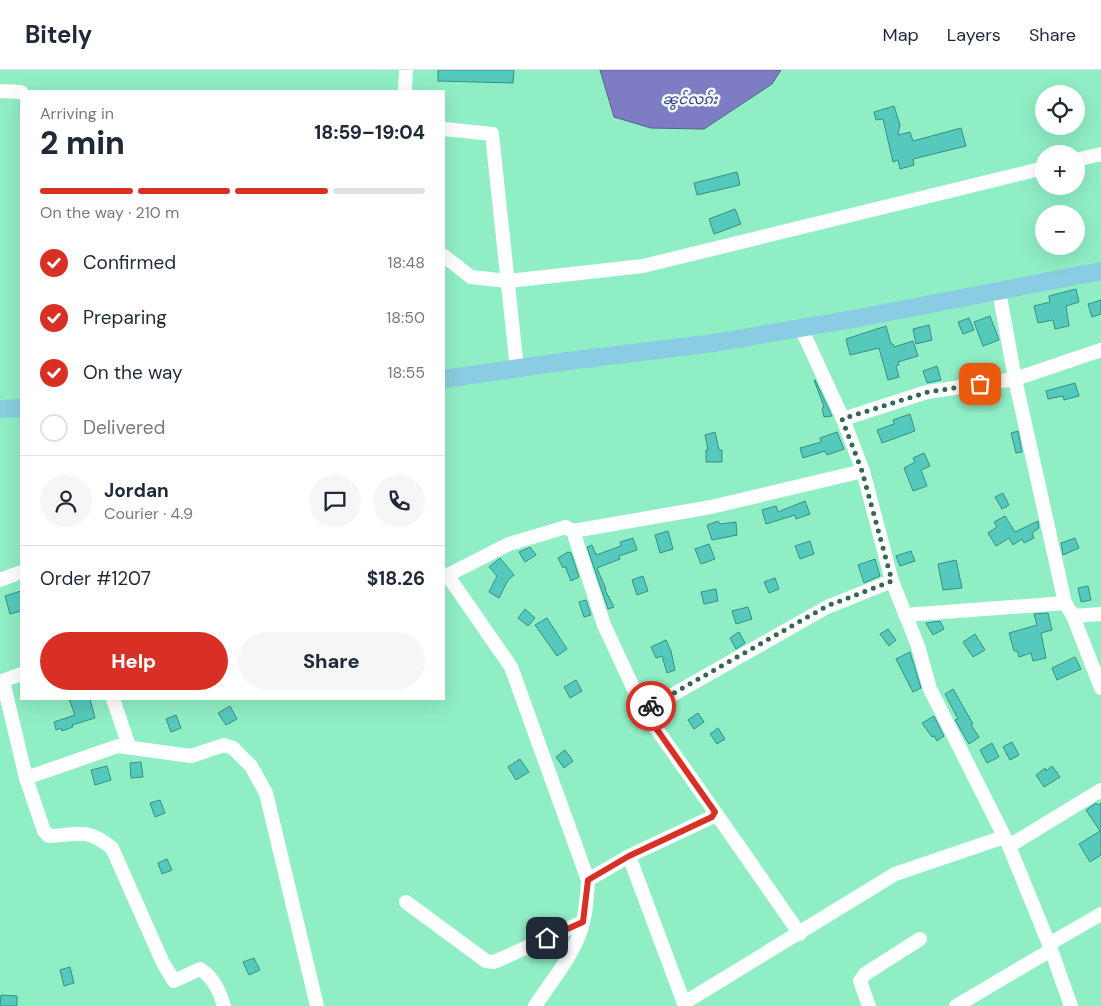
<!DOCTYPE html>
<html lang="en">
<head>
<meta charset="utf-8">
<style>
	:root { --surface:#fff; --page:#f6f6f7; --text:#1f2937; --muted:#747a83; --line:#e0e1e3; --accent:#d93025 }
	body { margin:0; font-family:"DM Sans","Noto Sans Myanmar",sans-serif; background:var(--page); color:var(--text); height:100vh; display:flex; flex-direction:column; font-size:19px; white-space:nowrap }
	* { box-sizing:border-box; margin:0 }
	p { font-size:16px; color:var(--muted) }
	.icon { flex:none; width:28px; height:28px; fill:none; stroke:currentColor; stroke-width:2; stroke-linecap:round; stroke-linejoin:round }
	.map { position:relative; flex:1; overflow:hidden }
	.side { position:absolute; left:20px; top:20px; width:425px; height:610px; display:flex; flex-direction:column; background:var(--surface); border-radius:0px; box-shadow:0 5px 20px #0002 }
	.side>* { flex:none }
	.tools { position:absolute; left:1035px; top:15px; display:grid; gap:10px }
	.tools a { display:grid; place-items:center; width:50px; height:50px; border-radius:50%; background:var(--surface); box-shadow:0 5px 20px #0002; font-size:25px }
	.pin { position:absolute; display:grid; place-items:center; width:42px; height:42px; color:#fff; margin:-21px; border-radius:10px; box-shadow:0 2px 8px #0006 }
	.courier { position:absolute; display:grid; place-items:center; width:50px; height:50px; margin:-25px; border:4px solid #d93025; border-radius:50%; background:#fff; color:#222; box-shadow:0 1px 6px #0007 }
	.head em { font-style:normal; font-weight:800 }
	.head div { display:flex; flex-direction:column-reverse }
	.head { display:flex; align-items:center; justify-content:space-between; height:85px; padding:0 20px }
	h1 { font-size:32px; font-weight:800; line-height:38px }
	.bar { display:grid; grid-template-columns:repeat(4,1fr); gap:8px 5px; align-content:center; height:60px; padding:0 20px }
	.bar i { height:6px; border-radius:4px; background:var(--line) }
	.bar .current { background:var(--accent) }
	.bar p { grid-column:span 4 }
	.line { display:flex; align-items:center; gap:12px; padding:0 20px; border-top:1px solid var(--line) }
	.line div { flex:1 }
	.round { display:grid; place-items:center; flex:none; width:52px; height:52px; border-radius:26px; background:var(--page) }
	ol { padding:0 20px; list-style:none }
	li { display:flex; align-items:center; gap:15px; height:55px }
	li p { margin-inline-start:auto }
	li .icon { padding:5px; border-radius:50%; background:var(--accent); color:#fff; stroke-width:4 }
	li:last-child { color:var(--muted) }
	li i { width:28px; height:28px; border:2px solid var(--line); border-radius:50% }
	.button { display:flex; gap:10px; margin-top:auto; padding:10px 20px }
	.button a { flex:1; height:58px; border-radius:30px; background:var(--accent); color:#fff; font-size:20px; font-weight:800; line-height:58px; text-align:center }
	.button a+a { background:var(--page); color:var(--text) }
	header { display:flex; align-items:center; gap:30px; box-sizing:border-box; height:70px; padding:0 25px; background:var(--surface); border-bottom:1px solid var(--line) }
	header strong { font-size:24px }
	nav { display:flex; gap:28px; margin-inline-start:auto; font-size:18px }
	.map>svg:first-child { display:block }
</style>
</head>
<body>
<header>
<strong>Bitely</strong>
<nav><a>Map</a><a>Layers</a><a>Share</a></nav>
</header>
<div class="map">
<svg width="1101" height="936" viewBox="0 0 1101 936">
	<rect width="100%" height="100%" fill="#90eec5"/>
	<polygon fill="#7e7cc3" stroke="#59608f" points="600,0 781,0 772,14 704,59 651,58 614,47"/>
	<g fill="#55c9bb" stroke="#369085">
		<polygon points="438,0 514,0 513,13 438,11"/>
		<polygon points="894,36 900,55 898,65 910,62 913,71 961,58 966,76 913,89 914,95 900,99 898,90 893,92 883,49 876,50 874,42"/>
		<polygon points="737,102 740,115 697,125 694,113"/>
		<polygon points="735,139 741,154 714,164 709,149"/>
		<polygon points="1076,219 1079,232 1066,236 1069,256 1055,259 1053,250 1038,253 1034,236 1050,232 1049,226"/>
		<polygon points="1101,230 1101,244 1092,247 1088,234"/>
		<polygon points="990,246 999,270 983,276 974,252"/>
		<polygon points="969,248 974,260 963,264 958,252"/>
		<polygon points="929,255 932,270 916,274 913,259"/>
		<polygon points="886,256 891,274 893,274 894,277 913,271 918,286 898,292 899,295 896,296 899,307 888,310 879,278 850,285 846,269"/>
		<polygon points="937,296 941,310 927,313 923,301"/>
		<polygon points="814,310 815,310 832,346 824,347 822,338 824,337"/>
		<polygon points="1075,313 1079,326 1064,330 1063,326 1048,329 1046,321"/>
		<polygon points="910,344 915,361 882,373 877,360 894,354 893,350"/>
		<polygon points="1018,361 1022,382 1016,383 1011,363"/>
		<polygon points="715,362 719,380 722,380 722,392 706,392 706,380 708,380 705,365"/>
		<polygon points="837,362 844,379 827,385 825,381 803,388 800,378 821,372 820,368"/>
		<polygon points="924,383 930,396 921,400 927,416 913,421 904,398 915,392 913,388"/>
		<polygon points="1003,423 1009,435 1002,439 995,427"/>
		<polygon points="805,431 810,444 796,449 795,445 766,454 762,440 776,436 778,442"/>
		<polygon points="1005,446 1015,462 1038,451 1039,458 1032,463 1034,468 1024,473 1022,469 1013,475 1009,468 996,476 988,463 997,457 994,452"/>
		<polygon points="718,451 720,454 736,452 737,465 712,470 707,455"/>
		<polygon points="668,461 673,479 660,483 655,465"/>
		<polygon points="633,468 637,480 619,486 620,489 597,498 606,519 605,520 614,537 608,539 587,477 592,475 596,485 621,476 620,472"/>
		<polygon points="1075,468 1079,478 1063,485 1061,473"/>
		<polygon points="810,471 814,484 800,489 795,476"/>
		<polygon points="709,474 715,489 701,494 695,479"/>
		<polygon points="530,477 536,485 525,492 519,482"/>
		<polygon points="911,481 915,491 900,496 896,486"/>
		<polygon points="568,482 571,483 579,507 571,511 565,496 563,498 558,488"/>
		<polygon points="500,488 514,505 508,510 499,528 489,522 497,506 489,497"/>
		<polygon points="875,489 880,506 864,513 858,495"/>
		<polygon points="956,490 962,518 943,520 938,494"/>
		<polygon points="643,506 648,521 637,525 632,510"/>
		<polygon points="775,508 779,519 769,523 764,512"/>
		<polygon points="1088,516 1091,530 1081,532 1078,518"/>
		<polygon points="716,519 718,531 704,534 701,522"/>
		<polygon points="21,521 21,541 10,544 5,526"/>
		<polygon points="586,530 591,545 584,547 579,532"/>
		<polygon points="748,537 752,549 736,554 732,541"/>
		<polygon points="525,539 535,548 528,556 518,548"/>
		<polygon points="1048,543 1052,560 1041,563 1046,588 1033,591 1031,583 1019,587 1017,581 1014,581 1009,563 1037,555 1034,544"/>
		<polygon points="547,548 567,579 557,586 535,555"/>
		<polygon points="940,551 944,559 933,565 926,553"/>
		<polygon points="888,559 896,570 889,576 880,564"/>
		<polygon points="739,562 745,573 736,579 730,568"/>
		<polygon points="975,564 985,580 973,587 963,572"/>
		<polygon points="666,570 671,581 675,600 667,603 662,586 656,588 651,577"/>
		<polygon points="910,582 921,618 913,622 896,589"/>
		<polygon points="1075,587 1081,599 1057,610 1052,598"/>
		<polygon points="576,610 582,621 570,628 564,617"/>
		<polygon points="953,619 973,654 971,655 979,667 969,674 955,650 958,649 945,624"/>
		<polygon points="69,629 90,629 95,648 72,655 73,657 62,661 61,658 56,660 54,652 75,645"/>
		<polygon points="230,636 237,649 226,655 218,643"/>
		<polygon points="698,643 704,652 694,659 688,650"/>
		<polygon points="176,645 181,658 171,662 166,649"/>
		<polygon points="934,646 944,666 937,671 934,666 932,667 922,653"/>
		<polygon points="718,658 725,669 717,674 710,664"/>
		<polygon points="1012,672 1019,685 1010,690 1003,677"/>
		<polygon points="992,673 999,687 987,693 980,680"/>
		<polygon points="565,680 573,691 564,698 556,687"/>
		<polygon points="520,689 529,702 516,710 508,697"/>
		<polygon points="141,692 143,707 131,708 130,693"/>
		<polygon points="107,696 111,710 95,715 91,700"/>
		<polygon points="1052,696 1060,707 1044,717 1036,705 1045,698 1046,701"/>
		<polygon points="160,730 165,743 155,747 150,733"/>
		<polygon points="1096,733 1098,735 1101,733 1101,785 1090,792 1079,774 1100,761 1086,740"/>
		<polygon points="167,789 172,800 162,804 158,793"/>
		<polygon points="254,888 260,900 249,905 243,892"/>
		<polygon points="70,897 74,913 64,916 60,900"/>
		<polygon points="1,925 17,926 17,936 0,936"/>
	</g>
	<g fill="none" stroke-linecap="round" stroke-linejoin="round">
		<g stroke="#fff" stroke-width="14">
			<polyline points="0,21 21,22"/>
			<polyline points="405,21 406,0"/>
			<polyline points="444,59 492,64 517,299"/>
			<polyline points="1076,90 1101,84"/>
			<polyline points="444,186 471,207 508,211 643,196 1044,98"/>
			<polyline points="999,221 1015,309 1065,533 1073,546 1101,618"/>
			<polyline points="801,258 843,349 863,401 892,511 918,576 930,619 1009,776 1049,874 1071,936"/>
			<polyline points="843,349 927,322 1015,309 1101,280"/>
			<polyline points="573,461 604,555 644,641 715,742 712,747 629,786 588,810"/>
			<path d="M448,506l63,91 77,213c-1,17 -2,34 -7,50 -9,27 -30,52 -46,76"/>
			<polyline points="444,507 509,474 566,457 573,461 711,437 863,401"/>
			<polyline points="0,510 21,502"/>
			<polyline points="905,545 1065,533"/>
			<polyline points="1073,546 1101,544"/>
			<path d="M3,611l23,97 18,53 5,5c29,-1 37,-9 63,12l51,115 11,18 26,-12c13,8 20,23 24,37"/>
			<polyline points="0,612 21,604"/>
			<polyline points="113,629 129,676"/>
			<polyline points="644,641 827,537 892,511"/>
			<polyline points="26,708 118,676 191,686 224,675 233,678 251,696 266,723 317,936"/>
			<polyline points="715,742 800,864"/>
			<polyline points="1009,776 1101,720"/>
			<polyline points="629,786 685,936"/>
			<polyline points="406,832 486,891 494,892 583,852"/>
			<polyline points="1049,874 1101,844"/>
			<polyline points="684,933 895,804 1004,767"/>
			<polyline points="869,936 860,911 865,904 920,869"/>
			<polyline points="956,936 1051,880"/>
		</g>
		<g stroke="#8acce2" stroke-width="18">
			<polyline points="444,309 568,291 714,273 853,249 1101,201"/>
			<polyline points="0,339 21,338"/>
		</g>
	</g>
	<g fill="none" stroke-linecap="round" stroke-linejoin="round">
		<polyline stroke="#346853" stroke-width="5" stroke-dasharray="0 9" points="651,636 827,536 892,511 862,401 842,349 928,322 980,314"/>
		<polyline stroke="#d93025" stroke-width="6" points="547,868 583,852 588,810 629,786 712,747 715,742 644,641 651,636"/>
	</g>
	<g text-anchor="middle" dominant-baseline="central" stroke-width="5" stroke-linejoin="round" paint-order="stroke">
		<g font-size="14" font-style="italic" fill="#41358b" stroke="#ecfdf4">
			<text x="690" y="29">ၼွင်လၵ်း</text>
		</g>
	</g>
</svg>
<div class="tools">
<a><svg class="icon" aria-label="locate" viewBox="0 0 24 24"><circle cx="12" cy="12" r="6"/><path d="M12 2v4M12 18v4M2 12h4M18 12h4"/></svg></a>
<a>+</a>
<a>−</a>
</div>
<div class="pin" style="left:980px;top:314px;background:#ea580c"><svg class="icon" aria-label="bag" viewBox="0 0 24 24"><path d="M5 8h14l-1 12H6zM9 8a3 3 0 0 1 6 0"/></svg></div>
<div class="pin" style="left:547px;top:868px;background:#1f2937"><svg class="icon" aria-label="home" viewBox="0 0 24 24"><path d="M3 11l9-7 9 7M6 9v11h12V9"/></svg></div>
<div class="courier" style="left:651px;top:636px"><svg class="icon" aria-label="bike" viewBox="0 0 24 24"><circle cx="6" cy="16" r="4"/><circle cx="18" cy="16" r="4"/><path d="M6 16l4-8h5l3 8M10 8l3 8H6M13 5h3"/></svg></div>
<section class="side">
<div class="head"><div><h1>2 min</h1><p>Arriving in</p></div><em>18:59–19:04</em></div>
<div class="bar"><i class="current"></i><i class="current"></i><i class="current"></i><i></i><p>On the way · 210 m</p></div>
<ol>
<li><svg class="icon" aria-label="check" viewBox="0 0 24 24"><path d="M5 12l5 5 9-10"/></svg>Confirmed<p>18:48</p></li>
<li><svg class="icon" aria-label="check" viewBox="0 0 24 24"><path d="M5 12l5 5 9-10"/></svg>Preparing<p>18:50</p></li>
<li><svg class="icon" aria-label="check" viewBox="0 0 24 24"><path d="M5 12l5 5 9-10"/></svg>On the way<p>18:55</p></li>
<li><i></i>Delivered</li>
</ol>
<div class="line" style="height:90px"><a class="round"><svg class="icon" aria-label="person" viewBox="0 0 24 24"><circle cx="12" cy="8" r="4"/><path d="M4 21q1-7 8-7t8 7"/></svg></a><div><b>Jordan</b><p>Courier · 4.9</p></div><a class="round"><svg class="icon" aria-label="chat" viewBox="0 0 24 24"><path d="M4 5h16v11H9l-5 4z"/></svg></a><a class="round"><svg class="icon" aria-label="phone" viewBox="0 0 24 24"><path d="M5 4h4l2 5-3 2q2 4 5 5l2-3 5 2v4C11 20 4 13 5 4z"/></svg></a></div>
<div class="line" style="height:65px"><div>Order #1207</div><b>$18.26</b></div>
<div class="button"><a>Help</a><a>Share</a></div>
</section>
</div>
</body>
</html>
